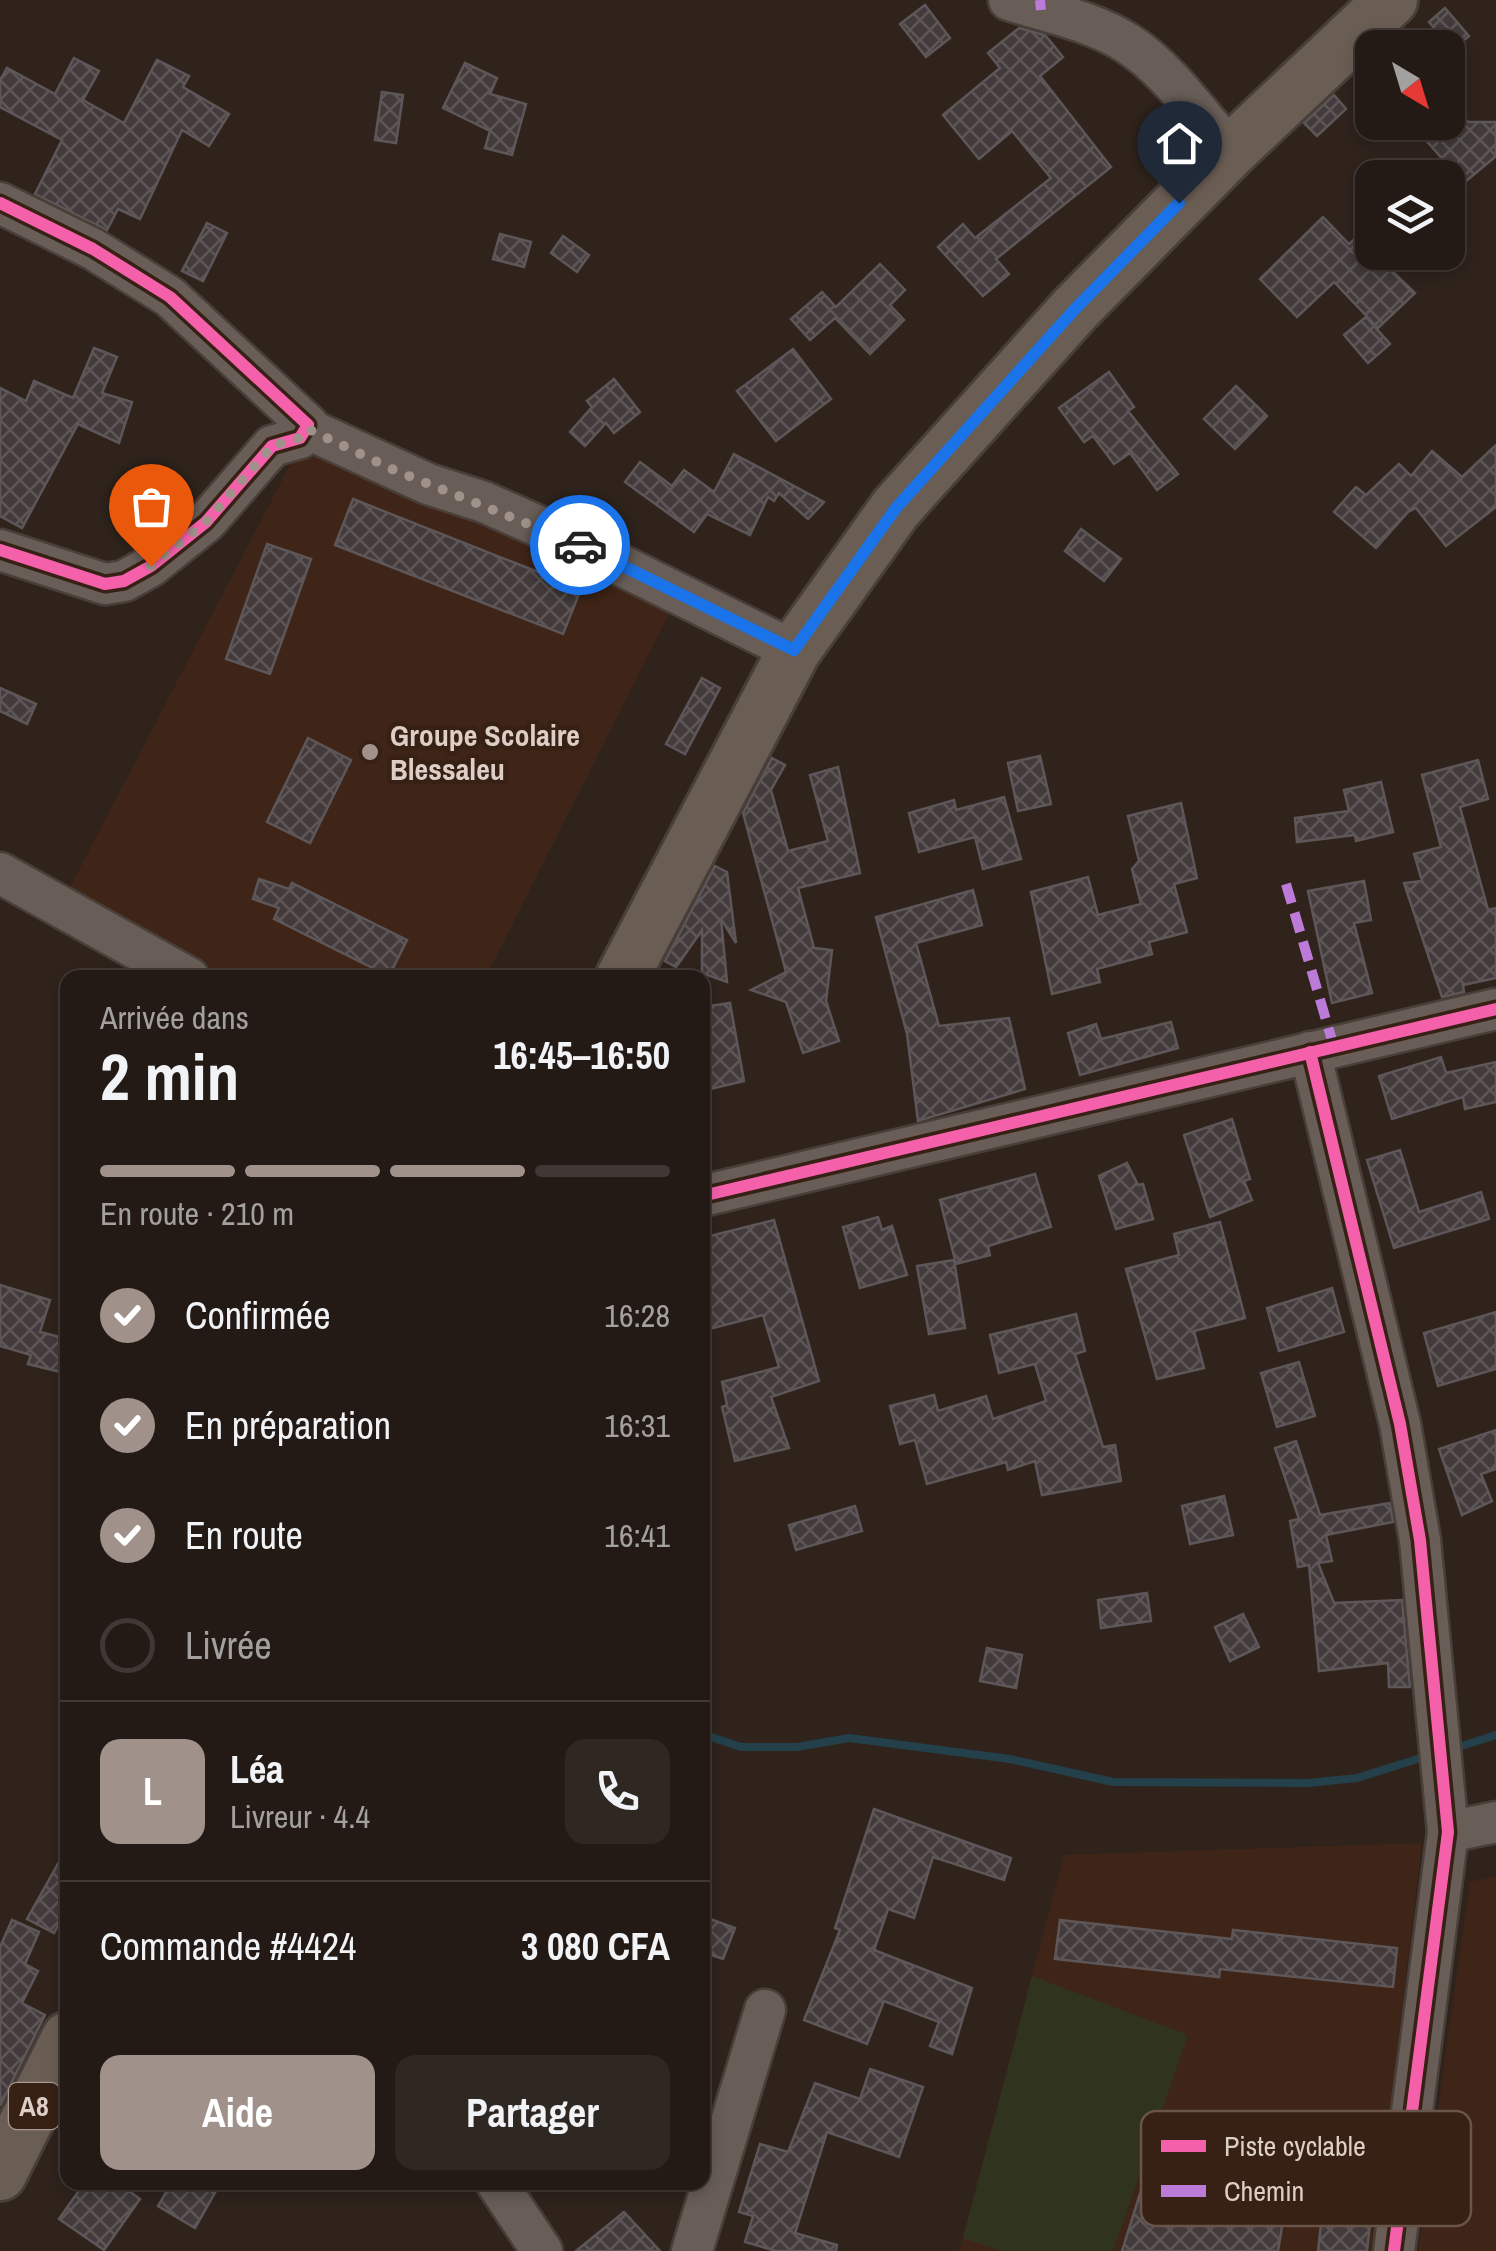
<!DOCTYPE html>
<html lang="fr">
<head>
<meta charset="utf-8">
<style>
	:root { --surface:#231a15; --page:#2f2722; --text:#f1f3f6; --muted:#a3a1a0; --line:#403834; --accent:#a0928a }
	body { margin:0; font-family:"Archivo Narrow",sans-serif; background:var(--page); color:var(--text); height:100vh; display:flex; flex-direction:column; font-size:38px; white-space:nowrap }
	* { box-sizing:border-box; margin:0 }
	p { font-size:32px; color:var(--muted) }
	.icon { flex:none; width:55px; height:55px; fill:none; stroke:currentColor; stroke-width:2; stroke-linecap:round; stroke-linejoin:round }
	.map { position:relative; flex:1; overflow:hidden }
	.details { position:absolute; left:60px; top:970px; width:650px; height:1220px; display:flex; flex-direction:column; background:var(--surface); border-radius:20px; box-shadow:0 5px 15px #0003,0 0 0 2px var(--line) }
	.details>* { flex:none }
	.needle { width:65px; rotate:142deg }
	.buttons { position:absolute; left:1355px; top:30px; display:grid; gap:20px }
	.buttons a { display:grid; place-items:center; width:110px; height:110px; border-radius:20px; background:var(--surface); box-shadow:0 5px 15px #0003,0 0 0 2px var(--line); font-size:50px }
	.pin { position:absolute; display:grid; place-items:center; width:85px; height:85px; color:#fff; margin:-102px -42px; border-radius:50% 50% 50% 0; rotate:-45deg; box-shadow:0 0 10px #0007 }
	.pin .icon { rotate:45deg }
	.courier { position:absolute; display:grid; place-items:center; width:100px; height:100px; margin:-50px; border:8px solid #1a73e8; border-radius:50%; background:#fff; color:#222; box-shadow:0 2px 12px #0007 }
	.summary em { font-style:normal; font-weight:700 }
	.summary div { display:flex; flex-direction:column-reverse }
	.summary { display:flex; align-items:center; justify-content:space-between; height:170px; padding:0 40px }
	h1 { font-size:65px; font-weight:700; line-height:75px }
	.bar { display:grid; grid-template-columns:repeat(4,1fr); gap:15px 10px; align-content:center; height:120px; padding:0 40px }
	.bar i { height:12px; border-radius:8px; background:var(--line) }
	.bar .on { background:var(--accent) }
	.bar p { grid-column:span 4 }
	.line { display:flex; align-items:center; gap:25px; padding:0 40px; border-top:2px solid var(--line) }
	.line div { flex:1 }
	.round { display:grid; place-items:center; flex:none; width:105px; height:105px; border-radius:20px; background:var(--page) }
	ol { padding:0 40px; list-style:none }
	li { display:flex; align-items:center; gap:30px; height:110px }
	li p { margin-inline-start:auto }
	li .icon { padding:10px; border-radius:50%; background:var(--accent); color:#fff; stroke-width:4 }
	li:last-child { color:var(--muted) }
	li i { width:55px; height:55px; border:5px solid var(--line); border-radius:50% }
	.action { display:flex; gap:20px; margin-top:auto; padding:20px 40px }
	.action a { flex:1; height:115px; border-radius:20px; background:var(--accent); color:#fff; font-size:40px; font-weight:700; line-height:115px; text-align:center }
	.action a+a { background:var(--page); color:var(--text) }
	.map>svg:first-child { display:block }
</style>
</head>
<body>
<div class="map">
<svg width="1496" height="2251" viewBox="0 0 1496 2251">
	<defs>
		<pattern id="building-cross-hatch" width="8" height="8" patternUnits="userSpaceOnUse" patternTransform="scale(2.5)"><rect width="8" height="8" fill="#423a3b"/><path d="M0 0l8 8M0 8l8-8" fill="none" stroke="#5d5556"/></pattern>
	</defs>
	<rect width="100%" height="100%" fill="#2f231c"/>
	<g fill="#3f2517">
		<polygon points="305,436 671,610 486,977 229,977 67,893"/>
		<polygon points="1422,1843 1373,2251 959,2251 1064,1855"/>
		<polygon points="1496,1876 1496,2251 1418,2251 1470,1882"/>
	</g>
	<polygon fill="#30341f" points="1032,1976 1188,2035 1113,2251 1002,2251 963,2238"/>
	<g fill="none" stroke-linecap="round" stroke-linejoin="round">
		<g stroke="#23404b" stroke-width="8">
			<polyline points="702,1734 741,1747 797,1747 849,1738 1010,1759 1113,1782 1308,1783 1357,1778 1427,1756"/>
			<polyline points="1455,1748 1496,1735"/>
		</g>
	</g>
	<g fill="url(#building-cross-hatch)" stroke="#5e5759" stroke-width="2.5">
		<polygon points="925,5 950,38 926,57 900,24"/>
		<polygon points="1445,8 1469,36 1452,50 1429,22"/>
		<polygon points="1019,28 1045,35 1063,57 1040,76 1111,167 996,259 1009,274 983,296 938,247 963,224 975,238 1051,178 1012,131 979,159 943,115 1000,68 988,53"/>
		<polygon points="74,58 99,71 83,100 124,123 157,60 189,76 183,87 229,114 209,146 182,130 140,219 118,209 107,230 35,194 62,140 0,107 0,80 7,68 55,94"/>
		<polygon points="465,63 497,78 490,94 526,104 512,155 485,148 490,131 443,108"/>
		<polygon points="382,92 403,95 396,143 375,140"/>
		<polygon points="1334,95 1346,109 1317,136 1304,123"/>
		<polygon points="1448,99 1468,122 1496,122 1496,156 1459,187 1441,166 1445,162 1410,122 1448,122"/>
		<polygon points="1323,217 1349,244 1372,224 1372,252 1415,293 1378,328 1334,282 1297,317 1260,279"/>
		<polygon points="207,223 227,233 203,281 182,271"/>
		<polygon points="500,234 531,242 524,267 493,259"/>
		<polygon points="563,236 589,255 577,272 551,253"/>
		<polygon points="880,264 905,290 890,305 904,320 870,354 835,318 810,340 791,319 822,292 836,307"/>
		<polygon points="1366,317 1390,344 1368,363 1344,335"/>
		<polygon points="94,348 117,357 102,393 132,402 119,443 78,424 22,528 0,516 0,388 26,401 34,381 73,398"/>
		<polygon points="793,349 831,399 776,441 737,391"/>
		<polygon points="1109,372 1134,407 1128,411 1178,474 1157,490 1130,453 1114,464 1093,436 1084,442 1059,408"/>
		<polygon points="614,379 640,412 614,433 606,423 585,446 570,432 592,407 587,401"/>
		<polygon points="1236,386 1267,416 1235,449 1204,419"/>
		<polygon points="1496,445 1496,507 1446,546 1416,508 1408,512 1376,548 1334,512 1356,487 1366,495 1399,464 1411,476 1432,451 1462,477"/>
		<polygon points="734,454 824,502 808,519 779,493 774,501 768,497 750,535 707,514 694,532 625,482 640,462 672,486 684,470 714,492"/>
		<polygon points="353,499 581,589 563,634 335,545"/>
		<polygon points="1081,529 1121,559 1104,581 1065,551"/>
		<polygon points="267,544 311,559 270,674 226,659"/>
		<polygon points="702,678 720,688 685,754 666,744"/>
		<polygon points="0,688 36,704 27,724 0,711"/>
		<polygon points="308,738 351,760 310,843 267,822"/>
		<polygon points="1040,756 1051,804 1018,811 1008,763"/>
		<polygon points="772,758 785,765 771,790 788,851 828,841 810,775 838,767 860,873 798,888 814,948 832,950 826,1001 839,1041 803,1053 786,1002 751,990 786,972 743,813"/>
		<polygon points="1478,760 1488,799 1460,807 1488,910 1496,908 1496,978 1463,985 1464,992 1442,997 1404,883 1422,881 1414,854 1441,847 1422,775"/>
		<polygon points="1381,782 1393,832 1356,841 1355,835 1297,842 1295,818 1349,811 1344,790"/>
		<polygon points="1004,797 1021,859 983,869 975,837 919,852 909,813 954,800 956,810"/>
		<polygon points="1181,803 1197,878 1174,884 1187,932 1149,942 1152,954 1097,969 1100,982 1052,994 1031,892 1088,877 1098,915 1141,904 1132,869 1139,861 1128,816"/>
		<polygon points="715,866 727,872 736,943 721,919 727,982 702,973 702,930 676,967 665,961"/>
		<polygon points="259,879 289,889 292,883 407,940 389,976 274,919 279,908 253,899"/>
		<polygon points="1364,881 1371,920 1354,923 1372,993 1332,1003 1308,891"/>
		<polygon points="973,890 982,925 916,943 939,1026 1009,1018 1025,1089 918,1121 907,1034 876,917"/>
		<polygon points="730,1003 744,1081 702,1091 702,1007"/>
		<polygon points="1171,1022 1178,1048 1080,1075 1068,1033 1096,1024 1101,1039"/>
		<polygon points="1441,1057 1446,1073 1496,1062 1496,1102 1465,1109 1463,1097 1392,1119 1379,1076"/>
		<polygon points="1232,1119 1250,1179 1244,1181 1252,1200 1210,1217 1184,1135"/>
		<polygon points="1400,1150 1419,1212 1481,1192 1489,1219 1394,1248 1367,1160"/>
		<polygon points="1127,1163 1138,1185 1143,1184 1153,1219 1116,1229 1099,1176"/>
		<polygon points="1035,1174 1051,1227 988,1246 990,1255 956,1264 940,1200"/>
		<polygon points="878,1217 882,1230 892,1226 907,1275 860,1288 843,1227"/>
		<polygon points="774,1220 819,1381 771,1397 789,1448 735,1461 722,1407 727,1405 722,1382 779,1367 763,1315 702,1331 702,1238"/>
		<polygon points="1220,1222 1245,1318 1194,1331 1204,1368 1157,1379 1126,1269 1179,1255 1174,1234"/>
		<polygon points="954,1260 965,1328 929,1334 917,1266"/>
		<polygon points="0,1285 50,1300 40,1332 68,1339 68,1374 28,1364 31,1355 0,1346"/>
		<polygon points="1332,1288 1344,1332 1279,1351 1267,1308"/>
		<polygon points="1496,1312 1496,1369 1438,1386 1424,1333"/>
		<polygon points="1076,1314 1085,1351 1075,1354 1103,1447 1115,1445 1121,1481 1042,1495 1035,1461 1008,1470 1006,1462 927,1484 915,1440 900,1444 890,1406 934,1395 938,1411 986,1396 993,1419 1046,1401 1035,1364 999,1373 990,1335"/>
		<polygon points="1299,1362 1315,1416 1277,1427 1261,1373"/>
		<polygon points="1496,1430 1496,1469 1481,1474 1492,1501 1462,1515 1439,1449"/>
		<polygon points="1296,1441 1320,1515 1390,1503 1393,1522 1326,1535 1332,1561 1318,1563 1334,1603 1402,1600 1410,1687 1389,1687 1388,1663 1319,1671 1309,1565 1298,1567 1290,1521 1299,1519 1275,1448"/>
		<polygon points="1224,1496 1233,1535 1190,1544 1182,1506"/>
		<polygon points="855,1506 862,1531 796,1550 789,1525"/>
		<polygon points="1147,1593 1151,1621 1101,1628 1098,1600"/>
		<polygon points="1243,1614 1259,1647 1230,1661 1215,1627"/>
		<polygon points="987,1648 1022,1655 1016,1688 980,1681"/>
		<polygon points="874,1809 1011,1858 1004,1880 933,1857 914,1918 888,1909 874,1950 972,1988 952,2054 930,2046 939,2022 884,2001 867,2044 804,2020 840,1930 835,1928"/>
		<polygon points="68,1846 68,1906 54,1933 27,1919"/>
		<polygon points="702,1916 735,1928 723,1959 702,1952"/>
		<polygon points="12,1920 39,1932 25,1964 38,1971 22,2003 45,2015 0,2106 0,1947"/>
		<polygon points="1060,1920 1232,1939 1233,1930 1397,1948 1393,1987 1220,1969 1219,1977 1055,1959"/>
		<polygon points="870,2069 923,2087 899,2157 827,2132 795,2233 837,2245 836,2251 776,2251 745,2242 753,2216 739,2212 760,2144 788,2152 815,2083 860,2099"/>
		<polygon points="1256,2117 1299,2124 1278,2251 1122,2251 1160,2130 1250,2157"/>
		<polygon points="1333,2118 1381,2123 1367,2251 1318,2251"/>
		<polygon points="85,2182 117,2182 140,2199 104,2250 59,2219"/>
		<polygon points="172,2182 221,2182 195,2228 158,2206"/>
		<polygon points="624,2212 660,2251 576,2251"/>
	</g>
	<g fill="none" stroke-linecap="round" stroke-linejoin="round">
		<defs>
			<g id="minor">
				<path d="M1009,0c40,13 83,21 118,43 41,26 72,72 104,108"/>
				<polyline points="0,203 93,249 170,297 308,425 300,438 272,446 206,522 151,566 124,581 105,584 0,550"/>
				<polyline points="308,429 428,484 484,502 574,542 794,651"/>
				<polyline points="0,873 189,978"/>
				<polyline points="1310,1052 1400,1424 1420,1540 1448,1832 1394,2251"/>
				<polyline points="702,1196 1496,1009"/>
				<polyline points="1448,1832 1496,1822"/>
				<polyline points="496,2182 542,2251"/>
				<polyline points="692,2251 765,2010"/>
			</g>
			<g id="major">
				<polyline points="622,978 794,651 896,508 1075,309 1231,151 1391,0"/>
				<polyline points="0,2174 68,2038"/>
			</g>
		</defs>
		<use href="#minor" stroke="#493f39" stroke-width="45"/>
		<use href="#major" stroke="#493f39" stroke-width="58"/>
		<use href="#minor" stroke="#685d57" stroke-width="40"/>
		<use href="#major" stroke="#6a5d54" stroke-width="52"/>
		<g stroke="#bd7bd9" stroke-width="10" stroke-dasharray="20 10" stroke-linecap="butt">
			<polyline points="1040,0 1041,10"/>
			<polyline points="1286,884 1334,1047"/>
		</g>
		<defs>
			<g id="cycleway">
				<polyline points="0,203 93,249 170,297 308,425 300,438 272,446 206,522 151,566 124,581 105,584 0,550"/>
				<polyline points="1310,1052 1400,1424 1420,1540 1448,1832 1394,2251"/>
				<polyline points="702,1196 1496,1009"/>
			</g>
		</defs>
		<use href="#cycleway" stroke="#372014" stroke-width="19"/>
		<use href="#cycleway" stroke="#f560ab" stroke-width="12"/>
	</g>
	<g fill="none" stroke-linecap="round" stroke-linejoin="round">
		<polyline stroke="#a0928a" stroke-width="10" stroke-dasharray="0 18" points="151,566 206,522 272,446 300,438 308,429 394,470 580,545"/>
		<polyline stroke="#1a73e8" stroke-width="12" points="580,545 794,650 896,508 1075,309 1179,203"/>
	</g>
	<circle fill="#a0928a" stroke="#372014" stroke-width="4" cx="370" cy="752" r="10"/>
	<g text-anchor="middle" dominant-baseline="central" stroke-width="9" stroke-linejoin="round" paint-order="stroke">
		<rect fill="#372014" stroke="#ab9a91" stroke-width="2.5" x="9" y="2083" width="50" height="46" rx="8"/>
		<g font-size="28" font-weight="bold" fill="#ddcec6">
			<text x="34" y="2106">A8</text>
		</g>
		<g font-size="30" font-weight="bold" fill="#ddcec6" stroke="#372014" text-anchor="start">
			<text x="390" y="735">Groupe Scolaire<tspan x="390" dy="34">Blessaleu</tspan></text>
		</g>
	</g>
	<rect x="1141" y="2111" width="330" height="115" rx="15" fill="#372014" stroke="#695449" stroke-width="2.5"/>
	<rect x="1161" y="2140" width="45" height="12" fill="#f560ab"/>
	<rect x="1161" y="2185" width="45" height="12" fill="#bd7bd9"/>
	<g font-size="28" fill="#ddcec6">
		<text x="1224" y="2156">Piste cyclable</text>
		<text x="1224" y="2201">Chemin</text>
	</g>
</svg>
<div class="buttons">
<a><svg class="needle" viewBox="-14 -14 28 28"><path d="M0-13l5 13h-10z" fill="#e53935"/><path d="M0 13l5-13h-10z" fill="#a3a1a0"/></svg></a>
<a><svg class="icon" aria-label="layers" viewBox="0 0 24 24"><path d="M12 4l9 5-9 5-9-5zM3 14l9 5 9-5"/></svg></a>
</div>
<div class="pin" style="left:151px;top:566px;background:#ea580c"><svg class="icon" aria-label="bag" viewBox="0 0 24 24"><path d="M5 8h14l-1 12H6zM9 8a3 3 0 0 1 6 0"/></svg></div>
<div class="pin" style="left:1179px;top:203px;background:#1f2937"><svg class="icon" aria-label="home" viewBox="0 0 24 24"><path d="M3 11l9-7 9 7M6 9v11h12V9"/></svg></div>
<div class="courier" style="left:580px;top:545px"><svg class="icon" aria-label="car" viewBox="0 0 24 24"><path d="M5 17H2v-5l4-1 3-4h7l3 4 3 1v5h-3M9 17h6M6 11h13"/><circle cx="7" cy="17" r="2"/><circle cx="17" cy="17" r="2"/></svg></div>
<section class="details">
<div class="summary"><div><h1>2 min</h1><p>Arrivée dans</p></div><em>16:45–16:50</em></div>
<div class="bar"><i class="on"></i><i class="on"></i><i class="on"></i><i></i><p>En route · 210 m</p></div>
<ol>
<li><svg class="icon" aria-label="check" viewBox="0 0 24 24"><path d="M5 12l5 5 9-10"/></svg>Confirmée<p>16:28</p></li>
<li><svg class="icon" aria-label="check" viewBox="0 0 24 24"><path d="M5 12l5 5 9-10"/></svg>En préparation<p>16:31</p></li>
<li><svg class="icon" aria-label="check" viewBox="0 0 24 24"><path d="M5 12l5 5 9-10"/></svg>En route<p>16:41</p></li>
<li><i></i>Livrée</li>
</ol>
<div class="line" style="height:180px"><b class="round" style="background:var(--accent);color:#fff">L</b><div><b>Léa</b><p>Livreur · 4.4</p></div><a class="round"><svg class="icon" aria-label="phone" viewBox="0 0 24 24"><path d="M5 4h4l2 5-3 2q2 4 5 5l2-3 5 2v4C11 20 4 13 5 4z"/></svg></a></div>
<div class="line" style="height:130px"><div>Commande #4424</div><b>3 080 CFA</b></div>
<div class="action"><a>Aide</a><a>Partager</a></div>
</section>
</div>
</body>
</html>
